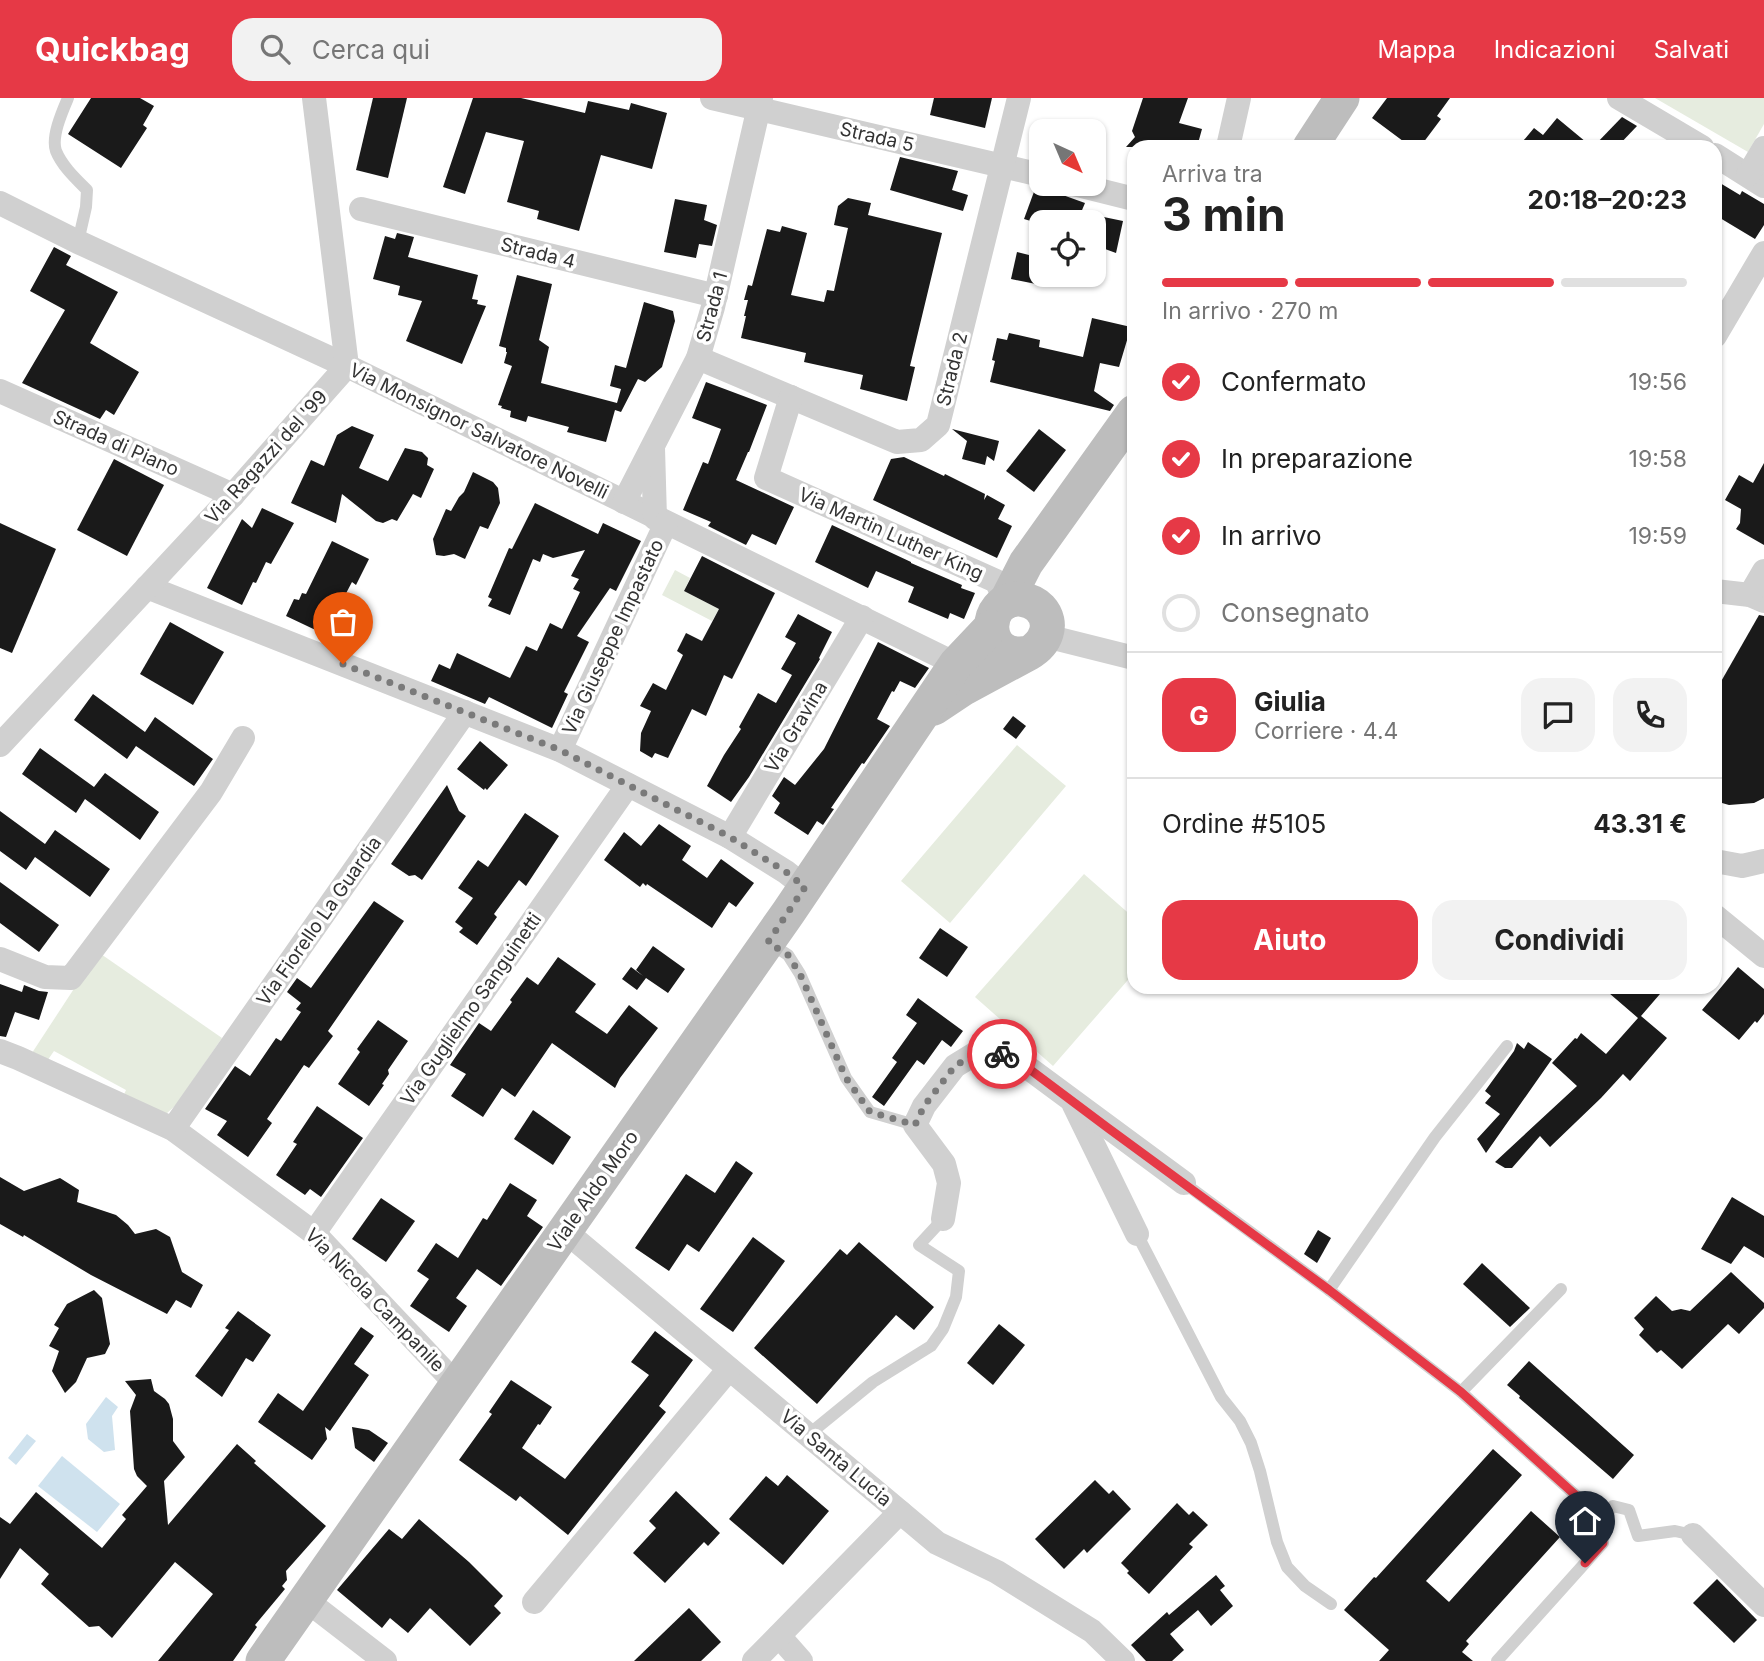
<!DOCTYPE html>
<html lang="it">
<head>
<meta charset="utf-8">
<style>
	:root { --surface:#fff; --page:#f2f2f2; --text:#222; --muted:#767676; --line:#e0e0e0; --accent:#e63946 }
	body { margin:0; font-family:Inter,sans-serif; background:var(--page); color:var(--text); height:100vh; display:flex; flex-direction:column; font-size:26px; white-space:nowrap }
	* { box-sizing:border-box; margin:0 }
	p { font-size:23px; color:var(--muted) }
	.icon { flex:none; width:38px; height:38px; fill:none; stroke:currentColor; stroke-width:2; stroke-linecap:round; stroke-linejoin:round }
	.map { position:relative; flex:1; overflow:hidden }
	.sheet { position:absolute; left:1127px; top:42px; width:595px; height:854px; display:flex; flex-direction:column; background:var(--surface); border-radius:21px; box-shadow:0 2px 5px #0004 }
	.sheet>* { flex:none }
	.needle { width:46px; rotate:136deg }
	.buttons { position:absolute; left:1029px; top:21px; display:grid; gap:14px }
	.buttons a { display:grid; place-items:center; width:77px; height:77px; border-radius:14px; background:var(--surface); box-shadow:0 2px 5px #0004; font-size:35px }
	.pin { position:absolute; display:grid; place-items:center; width:60px; height:60px; color:#fff; margin:-72px -30px; border-radius:50% 50% 50% 0; rotate:-45deg; box-shadow:0 0 7px #0007 }
	.pin .icon { rotate:45deg }
	.courier { position:absolute; display:grid; place-items:center; width:70px; height:70px; margin:-35px; border:5px solid #e63946; border-radius:50%; background:#fff; color:#222; box-shadow:0 2px 9px #0007 }
	.headline em { font-style:normal; font-weight:700 }
	.headline div { display:flex; flex-direction:column-reverse }
	.headline { display:flex; align-items:center; justify-content:space-between; height:119px; padding:0 35px }
	h1 { font-size:46px; font-weight:700; line-height:52px }
	.bar { display:grid; grid-template-columns:repeat(4,1fr); gap:10px 7px; align-content:center; height:84px; padding:0 35px }
	.bar i { height:9px; border-radius:5px; background:var(--line) }
	.bar .current { background:var(--accent) }
	.bar p { grid-column:span 4 }
	.line { display:flex; align-items:center; gap:18px; padding:0 35px; border-top:2px solid var(--line) }
	.line div { flex:1 }
	.round { display:grid; place-items:center; flex:none; width:74px; height:74px; border-radius:21px; background:var(--page) }
	ol { padding:0 35px; list-style:none }
	li { display:flex; align-items:center; gap:21px; height:77px }
	li p { margin-inline-start:auto }
	li .icon { padding:7px; border-radius:50%; background:var(--accent); color:#fff; stroke-width:4 }
	li:last-child { color:var(--muted) }
	li i { width:38px; height:38px; border:4px solid var(--line); border-radius:50% }
	.button { display:flex; gap:14px; margin-top:auto; padding:14px 35px }
	.button a { flex:1; height:80px; border-radius:21px; background:var(--accent); color:#fff; font-size:28px; font-weight:700; line-height:80px; text-align:center }
	.button a+a { background:var(--page); color:var(--text) }
	header { display:flex; align-items:center; gap:42px; box-sizing:border-box; height:98px; padding:0 35px; background:var(--accent); color:#fff }
	header strong { font-size:33px }
	nav { display:flex; gap:38px; margin-inline-start:auto; font-size:24px }
	.search { width:490px; height:63px; background:var(--page); display:flex; align-items:center; gap:18px; box-sizing:border-box; padding:0 24px; border-radius:21px; color:var(--muted); font-size:26px }
	.map>svg:first-child { display:block }
</style>
</head>
<body>
<header>
<strong>Quickbag</strong>
<div class="search"><svg class="icon" aria-label="search" viewBox="0 0 24 24"><circle cx="10" cy="10" r="6"/><path d="M15 15l6 6"/></svg>Cerca qui</div>
<nav><a>Mappa</a><a>Indicazioni</a><a>Salvati</a></nav>
</header>
<div class="map">
<svg width="1764" height="1563" viewBox="0 0 1764 1563">
	<rect width="100%" height="100%" fill="#fff"/>
	<g fill="#e6ecdf">
		<polygon points="1655,0 1764,0 1764,26 1748,54"/>
		<polygon points="675,472 690,480 684,493 719,511 712,523 662,497"/>
		<polygon points="1017,647 1066,688 950,825 901,783"/>
		<polygon points="1084,776 1134,820 1134,875 1053,968 975,899"/>
		<polygon points="98,854 222,940 176,1007 166,1016 122,1001 126,992 54,953 45,966 30,958"/>
	</g>
	<g fill="#cfe2ee">
		<polygon points="106,1299 118,1309 112,1318 115,1352 104,1354 88,1341 86,1326"/>
		<polygon points="27,1336 36,1343 16,1367 8,1360"/>
		<polygon points="62,1358 120,1406 97,1434 38,1388"/>
	</g>
	<g fill="#1a1a1a">
		<polygon points="91,0 140,0 154,8 143,27 147,30 121,70 68,36"/>
		<polygon points="373,0 407,0 388,80 356,72"/>
		<polygon points="473,0 521,0 585,15 588,3 629,12 631,5 667,15 652,71 601,57 579,133 537,121 539,113 507,104 524,43 486,34 465,96 443,89"/>
		<polygon points="934,0 992,0 985,30 930,17"/>
		<polygon points="1143,0 1188,0 1179,25 1202,31 1197,49 1126,49 1135,39 1132,33"/>
		<polygon points="1387,0 1450,0 1437,18 1441,21 1420,49 1411,49 1372,20"/>
		<polygon points="1622,19 1637,28 1617,49 1593,49"/>
		<polygon points="1557,20 1592,49 1518,49 1534,30 1543,37"/>
		<polygon points="900,59 958,73 952,92 968,97 963,113 890,92"/>
		<polygon points="1715,82 1740,97 1742,93 1764,106 1764,127 1755,141 1715,117"/>
		<polygon points="1035,91 1046,91 1085,105 1077,124 1034,124 1024,121"/>
		<polygon points="848,100 871,105 868,117 942,135 910,268 915,269 907,303 860,291 863,277 804,264 806,255 741,240 746,218 744,218 748,202 744,202 748,187 752,188 767,131 780,134 782,128 807,135 791,197 824,204 827,192 834,193 848,130 834,127 838,108"/>
		<polygon points="675,101 707,107 704,122 717,127 712,148 699,146 696,160 664,154"/>
		<polygon points="1094,117 1123,123 1116,155 1094,147"/>
		<polygon points="397,135 414,139 408,159 478,177 472,201 478,202 477,206 486,208 462,266 406,243 422,203 398,197 400,188 373,181 385,138 395,141"/>
		<polygon points="54,149 71,158 66,167 118,194 90,245 139,274 114,317 106,312 100,321 22,285 65,212 30,193"/>
		<polygon points="1017,154 1041,160 1041,187 1011,181"/>
		<polygon points="517,177 552,186 539,242 549,249 541,285 617,305 621,291 610,288 615,267 626,270 644,204 673,213 675,223 662,269 645,284 638,281 621,314 615,312 606,344 567,334 569,329 528,318 526,324 510,319 511,313 501,310 502,308 498,307 512,268 504,265 507,254 506,254 506,250 499,248"/>
		<polygon points="1092,220 1131,229 1119,269 1100,265 1094,293 1114,307 1110,313 990,284 995,263 992,262 997,240 1007,242 1009,235 1040,242 1039,249 1083,259"/>
		<polygon points="706,284 767,307 749,354 748,354 736,382 794,409 776,447 752,436 746,447 708,428 711,424 683,412 703,364 708,366 721,331 692,320"/>
		<polygon points="352,328 374,337 359,370 388,383 405,350 422,354 428,360 427,367 434,371 421,400 413,396 397,423 392,421 383,425 376,423 342,396 336,425 291,405 311,362 324,368 337,337"/>
		<polygon points="952,331 999,343 994,363 987,358 985,367 962,361 967,343"/>
		<polygon points="1039,331 1066,352 1034,394 1006,373"/>
		<polygon points="904,359 944,378 945,376 985,396 984,402 987,397 1005,407 998,421 1012,428 997,460 873,402 891,361"/>
		<polygon points="114,361 164,387 127,458 77,432"/>
		<polygon points="1764,365 1764,447 1736,431 1740,425 1741,411 1725,402 1739,377 1753,385"/>
		<polygon points="473,374 493,384 498,390 500,405 488,431 480,428 465,461 454,456 444,458 436,457 433,441 446,411 451,413 459,399 464,394"/>
		<polygon points="535,405 598,436 603,425 641,443 616,493 610,490 577,538 589,544 564,594 568,596 552,630 489,599 485,606 431,583 439,566 450,571 457,555 510,580 526,548 537,553 550,525 562,531 580,494 573,491 579,481 571,478 585,452 553,460 543,456 540,464 533,461 510,517 488,508 492,501 488,499 509,450 512,451"/>
		<polygon points="262,410 294,425 271,466 266,464 256,485 253,484 242,507 207,490 242,421 252,430"/>
		<polygon points="0,425 56,451 12,555 0,550"/>
		<polygon points="832,427 911,464 911,465 962,487 961,490 975,495 964,521 950,515 948,521 908,504 914,489 876,473 868,490 815,464"/>
		<polygon points="332,443 369,461 356,487 352,484 333,520 330,520 324,536 286,518 294,501 299,502 302,495 306,496"/>
		<polygon points="702,458 775,495 732,581 724,577 706,618 692,611 668,660 655,655 652,660 640,653 641,635 651,613 640,608 653,585 666,592 683,557 677,553 686,535 702,543 719,511 684,493"/>
		<polygon points="798,516 832,534 819,560 820,561 749,679 731,704 707,688 724,657 741,631 739,629 758,595 776,605 792,577 781,571 796,545 785,539"/>
		<polygon points="1759,517 1764,518 1764,700 1754,705 1729,707 1715,703 1715,594"/>
		<polygon points="170,524 224,554 193,607 140,576"/>
		<polygon points="878,544 929,570 915,590 900,583 894,594 892,593 877,621 890,628 864,666 862,665 831,710 834,711 823,727 817,723 808,737 774,715 780,705 772,698 784,679 795,687 824,651"/>
		<polygon points="93,596 145,634 155,619 213,661 194,688 136,648 127,661 74,622"/>
		<polygon points="1013,618 1026,628 1016,641 1003,631"/>
		<polygon points="480,643 508,667 487,692 485,690 484,692 457,671"/>
		<polygon points="40,650 94,689 105,675 159,714 140,742 85,701 76,715 22,676"/>
		<polygon points="447,687 459,713 466,718 422,782 415,777 409,778 391,766"/>
		<polygon points="0,713 45,746 55,732 110,771 90,799 35,759 26,772 0,753"/>
		<polygon points="525,715 559,738 526,788 519,782 494,816 497,819 477,847 459,834 463,830 455,824 473,800 458,790 478,762 488,769"/>
		<polygon points="659,726 691,748 682,762 707,780 721,761 754,785 736,809 729,804 712,830 647,786 646,788 643,785 640,789 604,762 624,734 641,748"/>
		<polygon points="0,784 59,827 39,854 0,825"/>
		<polygon points="374,803 404,823 328,933 333,938 309,970 304,967 267,1021 272,1025 248,1059 217,1037 227,1023 205,1011 235,968 250,978 276,940 281,943 301,914 296,911 301,905 287,894 297,880 311,890"/>
		<polygon points="940,830 968,849 947,879 919,860"/>
		<polygon points="653,848 685,871 668,895 646,880 637,892 622,881 631,869 643,878 636,872"/>
		<polygon points="558,859 596,886 575,914 607,936 629,907 658,930 620,980 615,990 552,945 515,999 502,990 483,1019 451,998 466,976 450,967 479,925 491,933 512,904 510,902 527,879 538,887"/>
		<polygon points="1738,869 1764,891 1764,916 1757,925 1755,923 1739,942 1702,912"/>
		<polygon points="0,886 22,894 24,887 39,893 48,894 39,922 15,914 6,939 0,938"/>
		<polygon points="1602,889 1666,889 1641,918 1667,940 1630,983 1623,976 1601,1000 1550,1049 1540,1038 1512,1070 1505,1070 1495,1064 1577,988 1552,965 1575,940 1577,941 1581,935 1606,956 1638,920"/>
		<polygon points="918,900 963,933 951,949 942,942 924,967 917,962 884,1008 872,999 897,964 892,960 917,925 906,917"/>
		<polygon points="378,922 408,943 388,972 389,976 382,986 384,987 369,1008 338,986 360,954 357,951"/>
		<polygon points="1528,944 1552,961 1486,1055 1477,1041 1500,1016 1485,1005 1491,998 1485,993 1514,953 1517,945 1524,951"/>
		<polygon points="317,1008 363,1040 321,1099 310,1091 305,1097 276,1077 297,1046 293,1044"/>
		<polygon points="533,1012 571,1039 553,1067 514,1041"/>
		<polygon points="736,1063 753,1075 699,1154 687,1146 669,1173 635,1150 686,1076 715,1095"/>
		<polygon points="0,1079 24,1093 60,1080 79,1092 77,1104 116,1117 128,1127 135,1136 156,1131 170,1139 182,1174 203,1187 191,1210 176,1202 167,1216 91,1177 24,1137 23,1139 0,1126"/>
		<polygon points="510,1085 537,1102 527,1118 543,1129 501,1188 477,1171 456,1200 467,1208 449,1234 410,1208 429,1181 417,1173 436,1145 458,1160 483,1120 487,1122"/>
		<polygon points="1732,1099 1764,1118 1764,1160 1744,1148 1731,1166 1701,1151"/>
		<polygon points="381,1100 415,1123 386,1164 352,1141"/>
		<polygon points="1318,1132 1331,1140 1317,1165 1304,1156"/>
		<polygon points="753,1139 785,1163 733,1234 700,1211"/>
		<polygon points="859,1144 934,1209 914,1232 896,1217 817,1306 754,1250 840,1151 847,1157"/>
		<polygon points="1482,1165 1530,1210 1510,1229 1463,1186"/>
		<polygon points="1731,1174 1764,1205 1764,1210 1739,1236 1728,1226 1682,1271 1661,1252 1657,1255 1639,1237 1644,1231 1634,1220 1656,1198 1672,1213 1681,1211 1690,1213"/>
		<polygon points="94,1192 102,1200 110,1246 105,1256 87,1260 76,1284 65,1295 52,1273 59,1253 49,1248 59,1230 54,1227 67,1206"/>
		<polygon points="238,1213 271,1237 253,1264 246,1260 222,1299 195,1278 229,1232 225,1230"/>
		<polygon points="999,1226 1025,1247 993,1287 967,1265"/>
		<polygon points="361,1229 374,1238 354,1266 369,1277 330,1333 325,1329 327,1341 312,1362 258,1324 278,1295 303,1313"/>
		<polygon points="655,1233 693,1262 659,1308 666,1314 568,1437 520,1398 516,1403 459,1362 492,1316 489,1314 511,1282 552,1309 540,1327 538,1326 522,1350 565,1381 649,1277 631,1264"/>
		<polygon points="1529,1263 1634,1357 1613,1381 1519,1300 1520,1298 1507,1287"/>
		<polygon points="151,1281 154,1293 165,1301 169,1306 173,1321 173,1343 185,1359 164,1383 168,1427 237,1346 256,1363 254,1365 326,1428 286,1473 287,1482 282,1488 285,1491 255,1527 257,1529 233,1563 158,1563 213,1496 175,1464 112,1540 99,1528 89,1529 41,1486 49,1476 20,1450 0,1481 0,1419 10,1426 36,1394 102,1450 126,1421 122,1417 147,1388 137,1378 134,1371 130,1313 136,1297 125,1283"/>
		<polygon points="352,1329 369,1332 388,1345 374,1364 355,1350"/>
		<polygon points="1493,1351 1522,1377 1426,1483 1449,1504 1531,1413 1560,1439 1466,1543 1469,1546 1462,1554 1473,1563 1379,1563 1389,1552 1344,1512 1374,1479 1376,1480"/>
		<polygon points="787,1377 829,1413 783,1467 729,1421 766,1378 778,1388"/>
		<polygon points="1095,1382 1109,1396 1113,1392 1131,1411 1087,1455 1084,1451 1064,1471 1035,1441"/>
		<polygon points="676,1393 720,1435 708,1448 704,1444 665,1485 633,1455 656,1430 649,1423"/>
		<polygon points="1177,1405 1189,1417 1193,1413 1208,1427 1189,1446 1193,1449 1149,1496 1127,1475 1129,1473 1121,1465"/>
		<polygon points="419,1421 469,1464 503,1498 494,1508 501,1515 470,1548 430,1510 408,1535 390,1520 382,1530 337,1492 389,1431 402,1441"/>
		<polygon points="1216,1477 1225,1488 1220,1492 1233,1508 1211,1528 1198,1512 1170,1536 1184,1552 1172,1563 1146,1563 1131,1547 1167,1514 1169,1517"/>
		<polygon points="1717,1481 1757,1522 1734,1545 1693,1505"/>
		<polygon points="689,1510 721,1544 701,1563 634,1563"/>
	</g>
	<g fill="none" stroke-linecap="round" stroke-linejoin="round">
		<g stroke="#d0d0d0" stroke-width="12">
			<path d="M68,0c-6,14 -17,39 -12,53 6,15 20,28 31,39l-1,17 -8,35"/>
			<polyline points="768,844 788,857 800,876 846,980 870,1014 915,1027"/>
			<polyline points="1184,1085 1329,1192 1461,1294 1602,1421"/>
			<polyline points="1137,1136 1221,1299 1240,1323 1251,1345 1260,1373 1277,1444 1287,1469 1305,1488 1331,1506"/>
			<polyline points="1329,1192 1435,1039 1507,948"/>
			<polyline points="1461,1294 1561,1191"/>
			<polyline points="808,1337 873,1284 931,1248 943,1231 956,1199 959,1173 919,1147 943,1121"/>
			<polyline points="1497,1563 1603,1445 1602,1421 1613,1408 1629,1412 1638,1438 1675,1433 1693,1437"/>
		</g>
		<g stroke="#d0d0d0" stroke-width="24">
			<polyline points="712,0 1041,77"/>
			<polyline points="1619,0 1702,49"/>
			<polyline points="1228,49 1239,0"/>
			<polyline points="1715,57 1764,88"/>
			<polyline points="1748,77 1764,50"/>
			<polyline points="1074,86 1134,101"/>
			<polyline points="0,105 78,144 347,268 956,566"/>
			<polyline points="361,111 716,198"/>
			<polyline points="1715,238 1764,155"/>
			<polyline points="698,260 897,344 921,342 938,327 1019,0"/>
			<polyline points="0,293 233,397"/>
			<polyline points="791,299 766,380 996,483 1006,503"/>
			<polyline points="653,350 655,420"/>
			<polyline points="624,404 698,260 713,209 761,0"/>
			<polyline points="147,489 560,652 730,739 786,774 805,789"/>
			<polyline points="1715,493 1750,497 1764,503"/>
			<polyline points="1750,497 1764,473"/>
			<polyline points="1046,538 1134,560"/>
			<polyline points="0,647 233,397 347,268 314,0"/>
			<polyline points="560,652 666,425"/>
			<polyline points="730,739 862,519"/>
			<polyline points="1715,763 1742,768 1764,763"/>
			<polyline points="1715,818 1764,858"/>
			<polyline points="0,861 45,879 71,880 211,694 243,640"/>
			<polyline points="0,953 18,960 173,1031 314,1135 457,1287"/>
			<polyline points="1074,1007 1137,1136"/>
			<polyline points="173,1031 465,614"/>
			<polyline points="943,1121 949,1085 944,1066 915,1027 924,1008 955,968 981,952 1012,958 1184,1085"/>
			<polyline points="565,1133 937,1445 997,1474 1092,1533 1123,1563"/>
			<polyline points="314,1135 628,687"/>
			<polyline points="1693,1437 1764,1507"/>
			<polyline points="306,1502 385,1563"/>
			<polyline points="534,1504 729,1271"/>
			<polyline points="779,1538 801,1563"/>
			<polyline points="754,1563 900,1414"/>
		</g>
		<g stroke="#bdbdbd" stroke-width="35">
			<polyline points="1310,49 1342,0"/>
			<polyline points="1006,504 1026,465 1134,314"/>
			<path d="M934,610l30,-20 65,-35c16,-9 26,-29 11,-45 -5,-5 -13,-8 -20,-9 -39,-2 -39,64 9,54"/>
			<polyline points="263,1563 788,815 956,566 991,529"/>
		</g>
	</g>
	<g fill="none" stroke-linecap="round" stroke-linejoin="round">
		<polyline stroke="#7a7a7a" stroke-width="7" stroke-dasharray="0 12.6" points="343,566 560,652 730,739 786,774 805,789 768,844 788,857 800,876 846,980 870,1014 915,1027 924,1008 955,968 981,952 1002,956"/>
		<polyline stroke="#e63946" stroke-width="9" points="1002,956 1012,958 1108,1030 1329,1192 1461,1294 1602,1421 1603,1445 1585,1465"/>
	</g>
	<g text-anchor="middle" dominant-baseline="central" stroke-width="7" stroke-linejoin="round" paint-order="stroke">
		<g font-size="19" fill="#333" stroke="#fff">
			<text transform="translate(877 39) rotate(13)">Strada 5</text>
			<text transform="translate(538 155) rotate(14)">Strada 4</text>
			<text transform="translate(712 209) rotate(-75)">Strada 1</text>
			<text transform="translate(952 271) rotate(-76)">Strada 2</text>
			<text transform="translate(479 333) rotate(26)">Via Monsignor Salvatore Novelli</text>
			<text transform="translate(116 345) rotate(24)">Strada di Piano</text>
			<text transform="translate(266 359) rotate(-48)">Via Ragazzi del '99</text>
			<text transform="translate(891 436) rotate(24)">Via Martin Luther King</text>
			<text transform="translate(613 539) rotate(-65)">Via Giuseppe Impastato</text>
			<text transform="translate(796 629) rotate(-59)">Via Gravina</text>
			<text transform="translate(319 823) rotate(-55)">Via Fiorello La Guardia</text>
			<text transform="translate(471 911) rotate(-55)">Via Guglielmo Sanguinetti</text>
			<text transform="translate(593 1093) rotate(-55)">Viale Aldo Moro</text>
			<text transform="translate(375 1202) rotate(46)">Via Nicola Campanile</text>
			<text transform="translate(836 1360) rotate(40)">Via Santa Lucia</text>
		</g>
	</g>
</svg>
<div class="buttons">
<a><svg class="needle" viewBox="-14 -14 28 28"><path d="M0-13l5 13h-10z" fill="#e53935"/><path d="M0 13l5-13h-10z" fill="#767676"/></svg></a>
<a><svg class="icon" aria-label="locate" viewBox="0 0 24 24"><circle cx="12" cy="12" r="6"/><path d="M12 2v4M12 18v4M2 12h4M18 12h4"/></svg></a>
</div>
<div class="pin" style="left:343px;top:566px;background:#ea580c"><svg class="icon" aria-label="bag" viewBox="0 0 24 24"><path d="M5 8h14l-1 12H6zM9 8a3 3 0 0 1 6 0"/></svg></div>
<div class="pin" style="left:1585px;top:1465px;background:#1f2937"><svg class="icon" aria-label="home" viewBox="0 0 24 24"><path d="M3 11l9-7 9 7M6 9v11h12V9"/></svg></div>
<div class="courier" style="left:1002px;top:956px"><svg class="icon" aria-label="bike" viewBox="0 0 24 24"><circle cx="6" cy="16" r="4"/><circle cx="18" cy="16" r="4"/><path d="M6 16l4-8h5l3 8M10 8l3 8H6M13 5h3"/></svg></div>
<section class="sheet">
<div class="headline"><div><h1>3 min</h1><p>Arriva tra</p></div><em>20:18–20:23</em></div>
<div class="bar"><i class="current"></i><i class="current"></i><i class="current"></i><i></i><p>In arrivo · 270 m</p></div>
<ol>
<li><svg class="icon" aria-label="check" viewBox="0 0 24 24"><path d="M5 12l5 5 9-10"/></svg>Confermato<p>19:56</p></li>
<li><svg class="icon" aria-label="check" viewBox="0 0 24 24"><path d="M5 12l5 5 9-10"/></svg>In preparazione<p>19:58</p></li>
<li><svg class="icon" aria-label="check" viewBox="0 0 24 24"><path d="M5 12l5 5 9-10"/></svg>In arrivo<p>19:59</p></li>
<li><i></i>Consegnato</li>
</ol>
<div class="line" style="height:126px"><b class="round" style="background:var(--accent);color:#fff">G</b><div><b>Giulia</b><p>Corriere · 4.4</p></div><a class="round"><svg class="icon" aria-label="chat" viewBox="0 0 24 24"><path d="M4 5h16v11H9l-5 4z"/></svg></a><a class="round"><svg class="icon" aria-label="phone" viewBox="0 0 24 24"><path d="M5 4h4l2 5-3 2q2 4 5 5l2-3 5 2v4C11 20 4 13 5 4z"/></svg></a></div>
<div class="line" style="height:91px"><div>Ordine #5105</div><b>43.31 €</b></div>
<div class="button"><a>Aiuto</a><a>Condividi</a></div>
</section>
</div>
</body>
</html>
